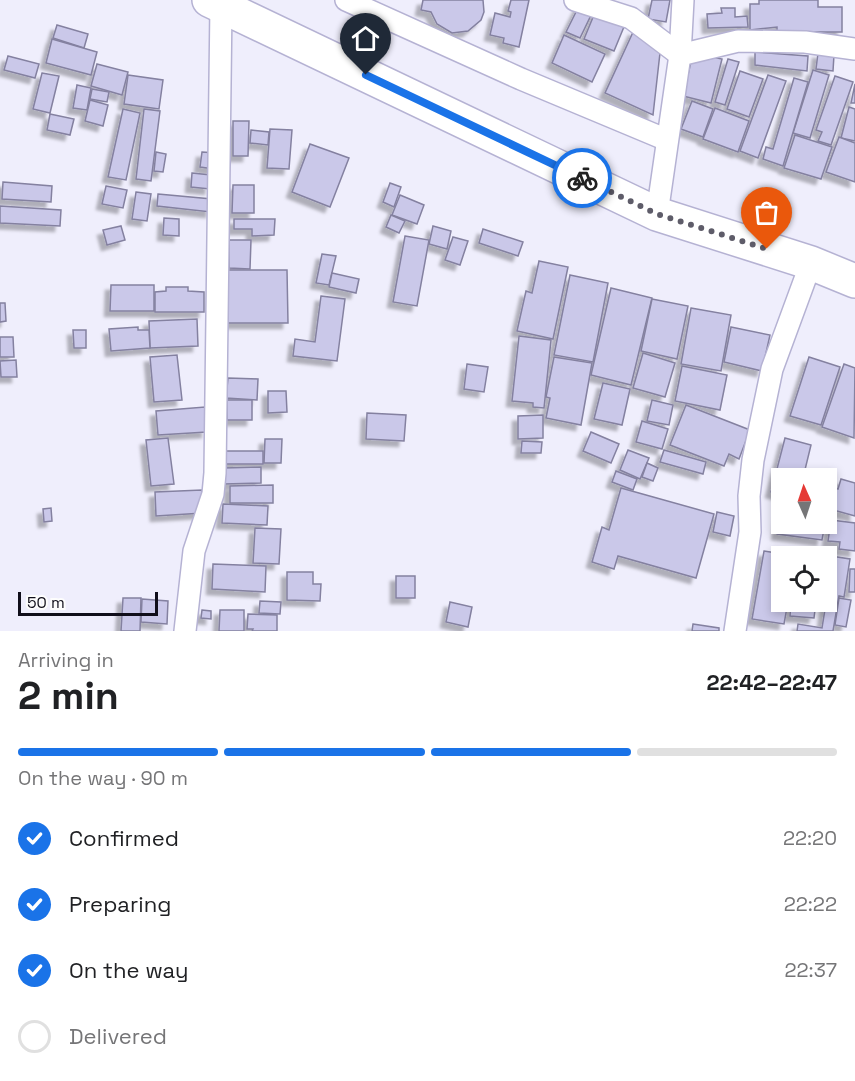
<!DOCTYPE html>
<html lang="en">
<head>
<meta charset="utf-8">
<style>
	:root { --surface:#fff; --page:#f6f6f6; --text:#202124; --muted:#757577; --line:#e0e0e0; --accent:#1a73e8 }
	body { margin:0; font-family:"Space Grotesk",sans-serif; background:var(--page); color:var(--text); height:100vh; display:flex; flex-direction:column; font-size:22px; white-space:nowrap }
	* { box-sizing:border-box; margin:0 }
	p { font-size:20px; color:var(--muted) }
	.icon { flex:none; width:33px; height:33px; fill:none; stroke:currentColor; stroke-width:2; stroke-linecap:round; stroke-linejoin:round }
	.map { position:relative; height:631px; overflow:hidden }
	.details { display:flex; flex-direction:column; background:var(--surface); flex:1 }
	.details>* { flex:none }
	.needle { width:39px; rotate:357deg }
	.tools { position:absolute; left:771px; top:468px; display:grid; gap:12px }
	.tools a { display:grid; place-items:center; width:66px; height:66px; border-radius:0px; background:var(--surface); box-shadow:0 3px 9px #0003; font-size:30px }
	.scale { position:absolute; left:18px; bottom:15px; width:140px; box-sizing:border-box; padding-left:6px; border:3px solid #100e1a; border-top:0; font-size:16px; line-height:21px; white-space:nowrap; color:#100e1a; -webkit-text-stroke:4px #fdfdfd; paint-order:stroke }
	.pin { position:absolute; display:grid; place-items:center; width:51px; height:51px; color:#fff; margin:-62px -26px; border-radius:50% 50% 50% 0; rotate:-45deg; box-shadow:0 0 6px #0007 }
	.pin .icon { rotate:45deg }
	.courier { position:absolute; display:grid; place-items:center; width:60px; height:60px; margin:-30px; border:4px solid #1a73e8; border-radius:50%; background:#fff; color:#222; box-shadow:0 2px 8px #0007 }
	.overview em { font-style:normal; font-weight:600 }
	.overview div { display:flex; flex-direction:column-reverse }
	.overview { display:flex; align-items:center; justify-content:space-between; height:102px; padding:0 18px }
	h1 { font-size:39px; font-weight:600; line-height:45px }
	.bar { display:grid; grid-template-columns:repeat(4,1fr); gap:9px 6px; align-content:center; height:72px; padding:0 18px }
	.bar i { height:8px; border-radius:4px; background:var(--line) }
	.bar .selected { background:var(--accent) }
	.bar p { grid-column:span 4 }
	ol { padding:0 18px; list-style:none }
	li { display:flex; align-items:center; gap:18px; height:66px }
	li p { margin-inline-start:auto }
	li .icon { padding:6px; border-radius:50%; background:var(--accent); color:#fff; stroke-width:4 }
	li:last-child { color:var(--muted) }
	li i { width:33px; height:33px; border:3px solid var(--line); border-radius:50% }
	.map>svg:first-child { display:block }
</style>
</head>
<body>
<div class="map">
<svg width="855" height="631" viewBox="0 0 855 631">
	<defs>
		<filter id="shadow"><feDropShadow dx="-5.5" dy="5.5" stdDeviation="1.5" flood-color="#0004"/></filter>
	</defs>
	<rect width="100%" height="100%" fill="#efeefc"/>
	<g fill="#cac8e9" stroke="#8481a0" stroke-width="1.5" filter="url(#shadow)">
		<polygon points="423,0 483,0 484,12 481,20 468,31 452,33 437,24 431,12 421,10"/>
		<polygon points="511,0 529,0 519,47 503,43 504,38 490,35 495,13 510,17 511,12 508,11"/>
		<polygon points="652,0 670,0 666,22 648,19"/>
		<polygon points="759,0 818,0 818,7 842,7 842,32 777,32 777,27 750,30 750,4 759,4"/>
		<polygon points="580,4 593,11 580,38 566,32"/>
		<polygon points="721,8 735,8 735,17 747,16 748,27 708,28 707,14 722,13"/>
		<polygon points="596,10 626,22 614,51 584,39"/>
		<polygon points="57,25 88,34 84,48 53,38"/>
		<polygon points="634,30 661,44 653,115 605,93"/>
		<polygon points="564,35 605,54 592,82 552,63"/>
		<polygon points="52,39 97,52 91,75 46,63"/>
		<polygon points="755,52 808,56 807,71 755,65"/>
		<polygon points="693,53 722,59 711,103 683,96"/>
		<polygon points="818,53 834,55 833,71 816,69"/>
		<polygon points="8,56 39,64 35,78 4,70"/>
		<polygon points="728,59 739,62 725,105 715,102"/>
		<polygon points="97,64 128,72 122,95 91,86"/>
		<polygon points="813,70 829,75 810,138 793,133"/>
		<polygon points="740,71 763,79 749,117 727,109"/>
		<polygon points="42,73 59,76 50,113 33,109"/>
		<polygon points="128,75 163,80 159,109 124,104"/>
		<polygon points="768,75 786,81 758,158 740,151"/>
		<polygon points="835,76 853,82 831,145 818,141 822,132 816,130"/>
		<polygon points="794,78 808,82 783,166 763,159 766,147 773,149"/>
		<polygon points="855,84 855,103 851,103"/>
		<polygon points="77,85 91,88 87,110 73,108"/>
		<polygon points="92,89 109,92 107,102 90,99"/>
		<polygon points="90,100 108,105 103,126 85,121"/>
		<polygon points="692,101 713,109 703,137 681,129"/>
		<polygon points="849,107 855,109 855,141 841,138"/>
		<polygon points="715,108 749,121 738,152 703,139"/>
		<polygon points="123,109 140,113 126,180 108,177"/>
		<polygon points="144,109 160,111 151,181 136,179"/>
		<polygon points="50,114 74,119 70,135 47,130"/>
		<polygon points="233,121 249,121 248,156 233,156"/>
		<polygon points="270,129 292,130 289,169 267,168"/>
		<polygon points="251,130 269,132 268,145 250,143"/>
		<polygon points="795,135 832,147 821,179 784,168"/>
		<polygon points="839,137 855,143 855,182 826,172"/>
		<polygon points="310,144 349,158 330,207 292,192"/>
		<polygon points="156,152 166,154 163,172 154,171"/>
		<polygon points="202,152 216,153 214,169 200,167"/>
		<polygon points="192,173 211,175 210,189 191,187"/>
		<polygon points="3,182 52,186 51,202 2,199"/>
		<polygon points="390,183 401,187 394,207 383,202"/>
		<polygon points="233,185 254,185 254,213 232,213"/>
		<polygon points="106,186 127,190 123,208 102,204"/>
		<polygon points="136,192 151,194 147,221 132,219"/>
		<polygon points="158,194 212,199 211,212 157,206"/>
		<polygon points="400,195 424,205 417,224 392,215"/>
		<polygon points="0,206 61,210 60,226 0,223"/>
		<polygon points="391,215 405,221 399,233 386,227"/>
		<polygon points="164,218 179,219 179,236 163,235"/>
		<polygon points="234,219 275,219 274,235 252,236 252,229 234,229"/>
		<polygon points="121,226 125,240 107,245 103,230"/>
		<polygon points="433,226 451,231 447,249 429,244"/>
		<polygon points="483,229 523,242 518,256 479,243"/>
		<polygon points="405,236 429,240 417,306 393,302"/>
		<polygon points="453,237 468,241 460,265 445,260"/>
		<polygon points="229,240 251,240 250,269 229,268"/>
		<polygon points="322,254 336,256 329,285 316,283"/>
		<polygon points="539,261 568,267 553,339 517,331 526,291 532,293"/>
		<polygon points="226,270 287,270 288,323 227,323"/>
		<polygon points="332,273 359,279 356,293 329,287"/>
		<polygon points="570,275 608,283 593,362 554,355"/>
		<polygon points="111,285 154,285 154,311 110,311"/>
		<polygon points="166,287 188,287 188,291 204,292 204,312 155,312 155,292 166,291"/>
		<polygon points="611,288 652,298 631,385 591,375"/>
		<polygon points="321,296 345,299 337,361 293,356 295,339 315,342"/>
		<polygon points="652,299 688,306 677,359 641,351"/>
		<polygon points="0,303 5,303 6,321 0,322"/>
		<polygon points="691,308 731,315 721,371 681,364"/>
		<polygon points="197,319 198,346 150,348 149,321"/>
		<polygon points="138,327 138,330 149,330 150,348 111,351 109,329"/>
		<polygon points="731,327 770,335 762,371 724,362"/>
		<polygon points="73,330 86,330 86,348 74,348"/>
		<polygon points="519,336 551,340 544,408 533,407 533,403 512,401"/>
		<polygon points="0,337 13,337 14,357 0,357"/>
		<polygon points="643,353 675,363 665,397 633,388"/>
		<polygon points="177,355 182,400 154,402 150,357"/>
		<polygon points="554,357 592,363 581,425 546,418 550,398 546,397"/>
		<polygon points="809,357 840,367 821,425 790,416"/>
		<polygon points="16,360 17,377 1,377 0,361"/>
		<polygon points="467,364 488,367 484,392 464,389"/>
		<polygon points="844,364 855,368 854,438 822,427"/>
		<polygon points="682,366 727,375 720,410 675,401"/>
		<polygon points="228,378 258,379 257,400 226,398"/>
		<polygon points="603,383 630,389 622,425 594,419"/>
		<polygon points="268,391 286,391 287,412 268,413"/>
		<rect x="227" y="400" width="25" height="20"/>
		<polygon points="652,400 673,405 669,425 647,421"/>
		<polygon points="686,405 750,430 739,459 729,454 724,466 670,445"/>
		<polygon points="205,407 207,432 158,435 156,411"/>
		<polygon points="367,413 406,415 404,441 366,439"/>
		<polygon points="543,415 543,438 518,439 518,416"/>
		<polygon points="642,421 668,429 662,449 636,442"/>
		<polygon points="591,432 619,444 611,463 583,451"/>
		<polygon points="168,438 174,484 151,486 146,440"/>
		<polygon points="785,438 811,445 803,478 782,478 782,495 771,492"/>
		<polygon points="265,439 282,439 281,463 264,463"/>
		<polygon points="522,441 542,442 541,453 521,453"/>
		<polygon points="628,450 649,458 640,479 620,470"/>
		<polygon points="664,450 706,462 703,474 660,462"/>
		<rect x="226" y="451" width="37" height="13"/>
		<polygon points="647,463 658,468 653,481 642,477"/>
		<polygon points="261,467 261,483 224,484 223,468"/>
		<polygon points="616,471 637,479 633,490 612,482"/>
		<polygon points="841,479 855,483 855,516 826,508 826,485 838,489"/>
		<polygon points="273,485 273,503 230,503 230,486"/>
		<polygon points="621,488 714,514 696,578 618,556 614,569 592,562 602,527 609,530"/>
		<polygon points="202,490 203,513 156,516 155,492"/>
		<polygon points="223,504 268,506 267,525 222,523"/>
		<polygon points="51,508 52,521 44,522 43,509"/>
		<polygon points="781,508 782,524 825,524 822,540 777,534"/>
		<polygon points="717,512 734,516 730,536 713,532"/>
		<polygon points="831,520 855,523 855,551 839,549 840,542 828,541"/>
		<polygon points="255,528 281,529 279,564 253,563"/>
		<polygon points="764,551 796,556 782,556 782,602 788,602 784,624 752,619"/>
		<polygon points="798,551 850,559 844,597 839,596 833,631 797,631 798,624 822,628 831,572 826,571 826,556 798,556"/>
		<polygon points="213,564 266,566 265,592 212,589"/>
		<polygon points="850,569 855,569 855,592 849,592"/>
		<polygon points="287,572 313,572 313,584 321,584 320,601 287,600"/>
		<rect x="396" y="576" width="19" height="22"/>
		<polygon points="123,598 141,598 140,631 121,631"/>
		<polygon points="839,598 851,600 846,627 835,625"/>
		<polygon points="142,599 168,601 167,624 141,622"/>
		<polygon points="260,601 281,602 280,614 259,613"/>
		<polygon points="450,602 472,607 468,627 446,622"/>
		<polygon points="791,602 816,602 814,618 790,616"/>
		<polygon points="202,610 211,611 211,619 201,618"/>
		<polygon points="220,610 244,610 244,631 219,631"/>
		<polygon points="248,614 277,615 277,631 252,631 253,629 247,629"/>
		<polygon points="693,624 719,628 719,631 692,631"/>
	</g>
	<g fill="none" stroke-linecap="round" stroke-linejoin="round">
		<defs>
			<g id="minor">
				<polyline points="346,0 521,79 667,140"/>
				<polyline points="575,0 631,18 680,55 738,41 805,42 855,49"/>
				<polyline points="657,214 680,55 683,0"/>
				<polyline points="185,631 194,551 213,494 215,473 221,5"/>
				<polyline points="735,631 750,532 749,496 753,460 772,369 811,263"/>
			</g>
			<polyline id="trunk" points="209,0 657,214 811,263 855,281"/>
		</defs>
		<use href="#minor" stroke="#b5b2d3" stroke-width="24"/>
		<use href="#trunk" stroke="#b5b2d3" stroke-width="36"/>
		<use href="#minor" stroke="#fff" stroke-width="21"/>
		<use href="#trunk" stroke="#fff" stroke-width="33"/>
	</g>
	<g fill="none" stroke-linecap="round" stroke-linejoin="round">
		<polyline stroke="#5e5c69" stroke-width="6" stroke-dasharray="0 10.8" points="582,178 657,214 767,249"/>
		<polyline stroke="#1a73e8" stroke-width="8" points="366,75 582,178"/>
	</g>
</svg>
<div class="tools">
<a><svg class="needle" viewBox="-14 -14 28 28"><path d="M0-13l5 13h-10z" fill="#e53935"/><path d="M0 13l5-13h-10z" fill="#757577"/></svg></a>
<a><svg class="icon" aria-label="locate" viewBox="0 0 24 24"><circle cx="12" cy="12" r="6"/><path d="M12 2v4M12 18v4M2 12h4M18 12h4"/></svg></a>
</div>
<div class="scale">50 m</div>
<div class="pin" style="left:767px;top:249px;background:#ea580c"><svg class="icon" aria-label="bag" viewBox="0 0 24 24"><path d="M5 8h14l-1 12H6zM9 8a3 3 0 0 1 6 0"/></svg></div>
<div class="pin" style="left:366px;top:75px;background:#1f2937"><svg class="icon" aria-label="home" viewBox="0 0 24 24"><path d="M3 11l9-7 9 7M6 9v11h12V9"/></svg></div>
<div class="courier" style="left:582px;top:178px"><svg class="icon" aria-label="bike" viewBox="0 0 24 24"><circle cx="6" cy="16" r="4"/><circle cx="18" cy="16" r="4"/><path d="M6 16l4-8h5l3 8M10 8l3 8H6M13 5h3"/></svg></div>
</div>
<section class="details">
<div class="overview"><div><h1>2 min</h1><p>Arriving in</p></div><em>22:42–22:47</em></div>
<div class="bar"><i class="selected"></i><i class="selected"></i><i class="selected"></i><i></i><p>On the way · 90 m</p></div>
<ol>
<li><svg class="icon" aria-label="check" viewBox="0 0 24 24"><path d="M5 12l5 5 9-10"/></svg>Confirmed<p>22:20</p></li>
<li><svg class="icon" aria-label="check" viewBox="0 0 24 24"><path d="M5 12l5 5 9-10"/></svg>Preparing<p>22:22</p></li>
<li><svg class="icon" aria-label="check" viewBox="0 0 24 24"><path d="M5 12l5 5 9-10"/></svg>On the way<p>22:37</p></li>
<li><i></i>Delivered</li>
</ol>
</section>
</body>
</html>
